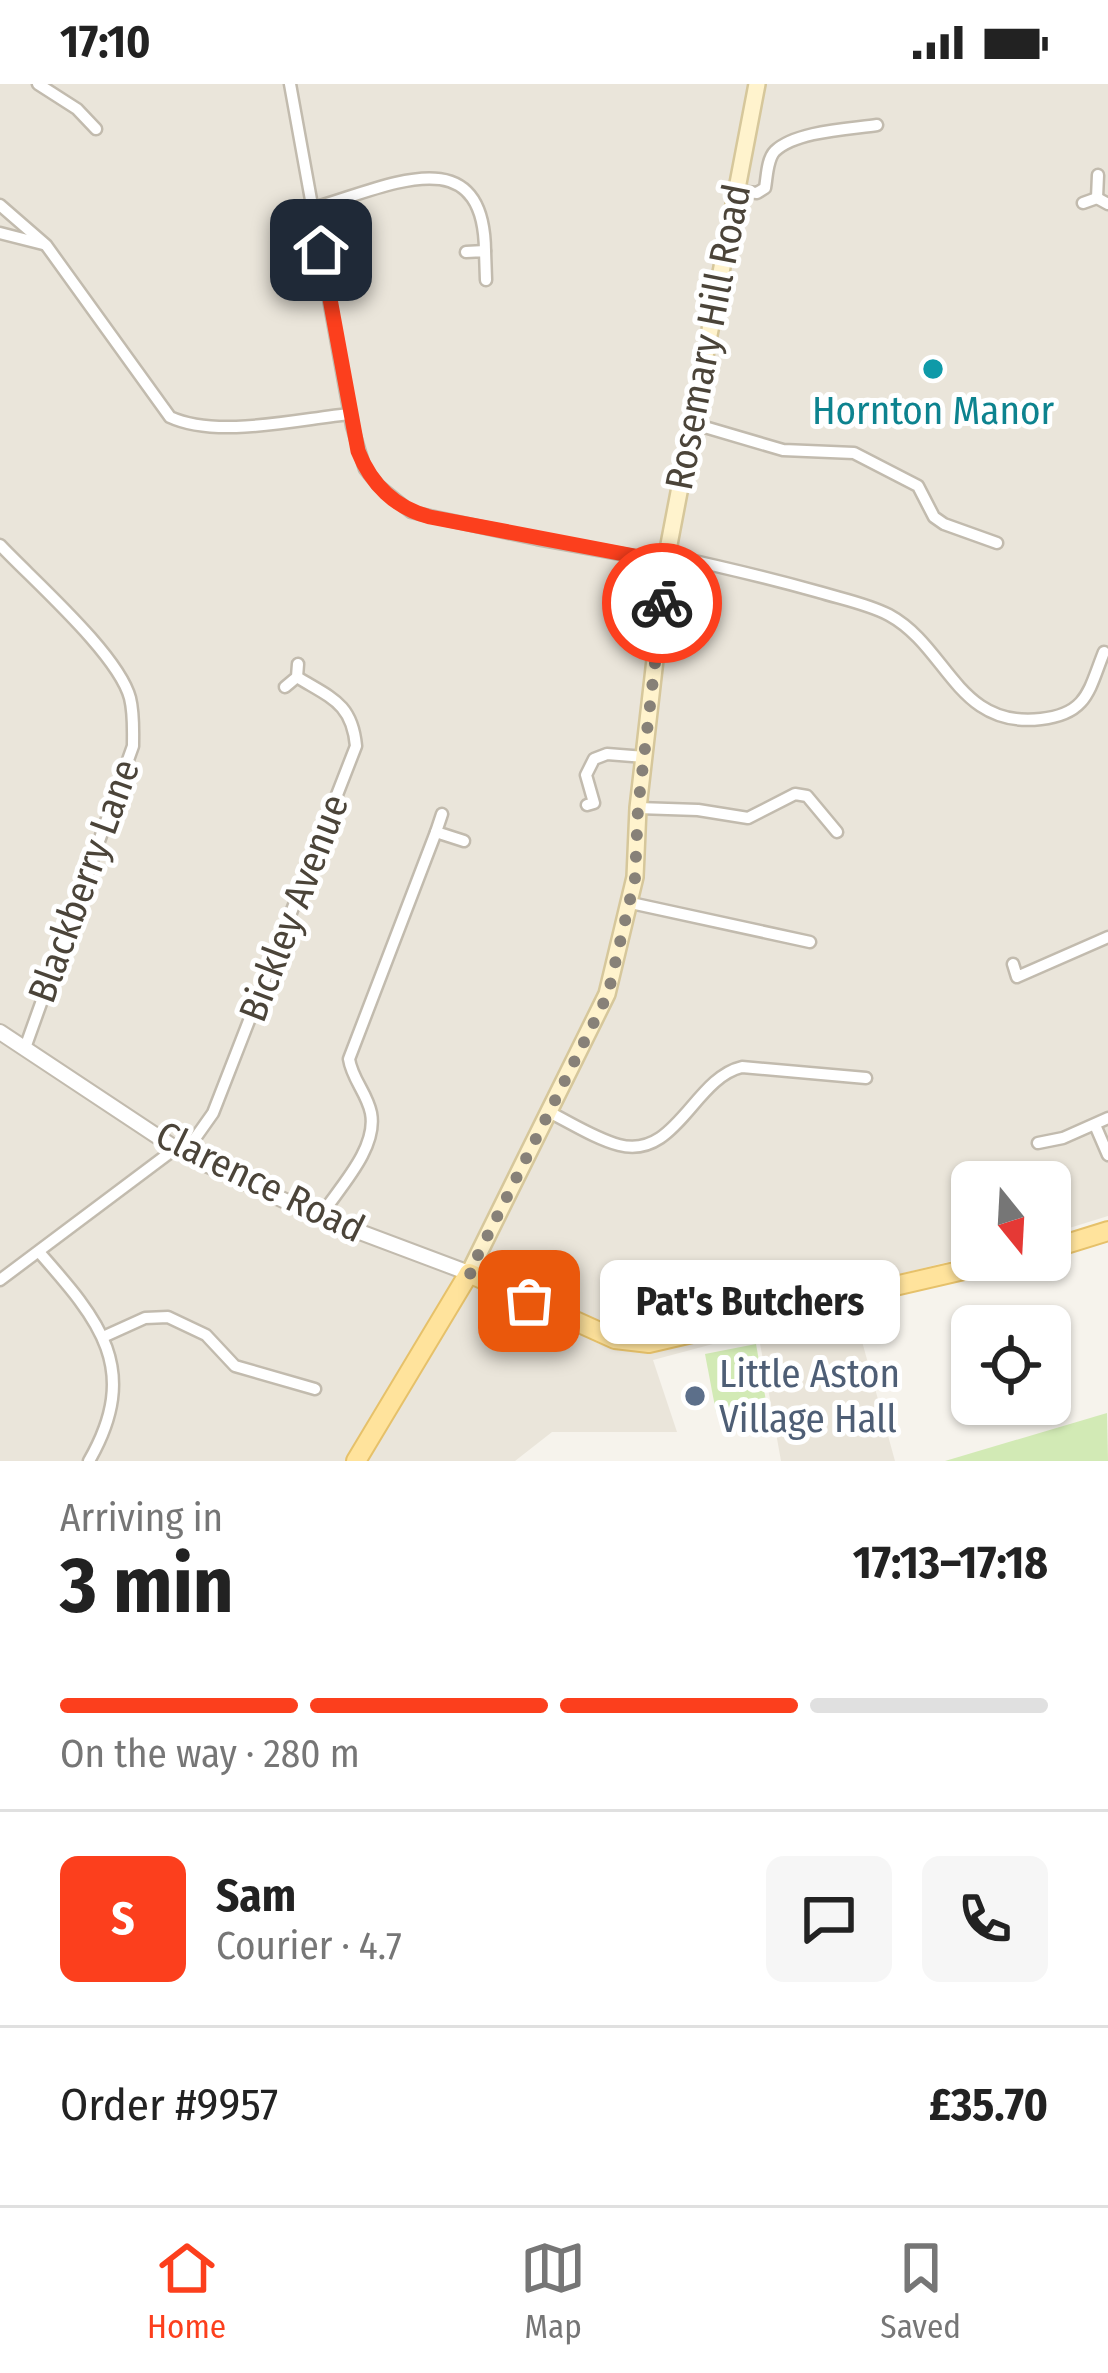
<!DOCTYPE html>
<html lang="en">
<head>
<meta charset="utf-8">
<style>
	:root { --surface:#fff; --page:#f6f6f6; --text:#222; --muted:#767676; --line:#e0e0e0; --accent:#fc3f1d }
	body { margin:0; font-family:"Fira Sans Condensed",sans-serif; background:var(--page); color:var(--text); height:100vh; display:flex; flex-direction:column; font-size:45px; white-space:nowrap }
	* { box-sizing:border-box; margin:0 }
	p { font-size:39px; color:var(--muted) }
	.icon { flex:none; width:66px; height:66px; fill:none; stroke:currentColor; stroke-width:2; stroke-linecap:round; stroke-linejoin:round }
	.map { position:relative; height:1377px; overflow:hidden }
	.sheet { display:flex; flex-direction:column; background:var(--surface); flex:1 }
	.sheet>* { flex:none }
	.needle { width:78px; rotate:162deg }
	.tools { position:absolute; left:951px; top:1077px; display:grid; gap:24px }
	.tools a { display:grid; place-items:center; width:120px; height:120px; border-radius:18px; background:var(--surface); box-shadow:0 3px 9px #0004; font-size:60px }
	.pin { position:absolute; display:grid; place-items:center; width:102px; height:102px; color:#fff; margin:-51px; border-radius:24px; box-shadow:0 6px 18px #0006 }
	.courier { position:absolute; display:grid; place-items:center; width:120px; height:120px; margin:-60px; border:9px solid #fc3f1d; border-radius:50%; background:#fff; color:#222; box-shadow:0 3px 15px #0007 }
	.bubble { position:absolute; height:84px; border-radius:18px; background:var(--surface); box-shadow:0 3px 9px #0004; font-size:39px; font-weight:700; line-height:84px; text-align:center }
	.head em { font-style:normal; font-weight:700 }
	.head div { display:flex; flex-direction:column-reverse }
	.head { display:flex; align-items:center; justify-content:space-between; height:204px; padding:0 60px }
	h1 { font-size:78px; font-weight:700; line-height:90px }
	.bar { display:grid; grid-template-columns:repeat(4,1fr); gap:18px 12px; align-content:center; height:144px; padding:0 60px }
	.bar i { height:15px; border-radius:9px; background:var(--line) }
	.bar .on { background:var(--accent) }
	.bar p { grid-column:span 4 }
	.line { display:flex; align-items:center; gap:30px; padding:0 60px; border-top:3px solid var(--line) }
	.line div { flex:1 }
	.round { display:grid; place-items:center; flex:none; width:126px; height:126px; border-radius:18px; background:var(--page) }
	.status { display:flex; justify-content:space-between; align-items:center; height:84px; padding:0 60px; background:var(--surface); direction:ltr }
	.status svg { height:33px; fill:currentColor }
	.dock { display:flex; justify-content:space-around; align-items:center; height:168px; border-top:3px solid var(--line); background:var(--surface); font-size:33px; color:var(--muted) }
	.dock a { display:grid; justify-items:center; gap:6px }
	.dock .on { color:var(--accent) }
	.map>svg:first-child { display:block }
</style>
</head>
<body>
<div class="status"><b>17:10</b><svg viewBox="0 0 49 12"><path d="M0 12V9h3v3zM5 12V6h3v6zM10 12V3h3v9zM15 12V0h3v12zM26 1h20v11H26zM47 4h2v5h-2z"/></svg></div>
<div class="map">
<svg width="1108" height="1377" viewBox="0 0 1108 1377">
	<rect width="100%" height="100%" fill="#f6f3ec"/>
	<polygon fill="#eae5da" points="0,0 1108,0 1108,1132 1050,1150 1050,1098 972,1098 972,1172 847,1203 895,1377 781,1377 758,1248 653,1276 677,1348 552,1348 515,1377 0,1377"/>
	<g fill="#d2eab5">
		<polygon points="756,1260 766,1317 716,1328 705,1270"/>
		<polygon points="1107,1329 1108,1377 945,1377"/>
	</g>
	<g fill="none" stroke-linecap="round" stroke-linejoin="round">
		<defs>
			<g id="minor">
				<polyline points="38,0 77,25 96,45"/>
				<polyline points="290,0 352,342 365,385 379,402 411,428 537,455 666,478"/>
				<path d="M736,107l21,2 8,-5c2,-11 2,-29 10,-37 21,-20 75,-22 102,-26"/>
				<polyline points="1097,114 1098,91"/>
				<polyline points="1083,119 1097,114 1108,120"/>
				<path d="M0,121l46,40 124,172c47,22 128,2 180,-3"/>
				<path d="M313,124c70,-19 171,-74 172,43"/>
				<polyline points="0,149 43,160"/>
				<polyline points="466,168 485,167 486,196"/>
				<polyline points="691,339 783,366 854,369 918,402 934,433 944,440 997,459"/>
				<path d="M0,461c34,36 118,109 130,153 4,16 3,32 3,48l-108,302"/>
				<path d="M667,471c51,11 102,23 152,37 23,7 49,12 70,23 59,32 68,114 152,104 47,-5 48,-30 63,-67"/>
				<polyline points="285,603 297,593 298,580"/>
				<polyline points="587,721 594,719 586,691 594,675 607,670 645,673"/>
				<polyline points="638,724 698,726 748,734 795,710 807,712 837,748"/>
				<polyline points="442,730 436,748 464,757"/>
				<polyline points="631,819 810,858"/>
				<polyline points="1013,880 1017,893 1108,853"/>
				<path d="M549,1028c22,11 47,27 70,33 57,15 75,-67 123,-78l124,11"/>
				<polyline points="1095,1041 1108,1071"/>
				<polyline points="1038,1059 1063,1054 1108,1034"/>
				<path d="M184,1070l29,-41 143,-367c-4,-43 -25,-48 -59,-69"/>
				<path d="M320,1133c18,-28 58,-68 51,-104 -4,-20 -19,-34 -22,-54l87,-227"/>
				<path d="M39,1168c60,68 103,117 50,209"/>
				<polyline points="0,1196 176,1064"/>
				<polyline points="103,1253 145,1234 168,1233 206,1251 235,1282 315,1305"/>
			</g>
			<polyline id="tertiary" points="0,948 184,1070 320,1133 469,1189"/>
			<polyline id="secondary" points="469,1189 607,910 635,793 638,724 667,471 757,0"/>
			<g id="primary">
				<polyline points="1050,1165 1108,1147"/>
				<polyline points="356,1377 469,1189 615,1255 649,1259 1007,1176"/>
			</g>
		</defs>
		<use href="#minor" stroke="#c2bbae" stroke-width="15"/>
		<use href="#tertiary" stroke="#c2bbae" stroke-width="18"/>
		<use href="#secondary" stroke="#d6c79b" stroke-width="20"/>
		<use href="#primary" stroke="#e6c16a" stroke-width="22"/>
		<use href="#minor" stroke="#fff" stroke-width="10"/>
		<use href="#tertiary" stroke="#fff" stroke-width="14"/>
		<use href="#secondary" stroke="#fff3cd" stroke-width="15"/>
		<use href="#primary" stroke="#ffe39c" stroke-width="18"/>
	</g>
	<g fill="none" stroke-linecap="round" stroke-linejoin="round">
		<polyline stroke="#878178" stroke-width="12" stroke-dasharray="0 21.6" points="529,1217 469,1189 608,910 635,794 638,724 662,519"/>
		<path stroke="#fc3f1d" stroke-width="15" d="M321,166l37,201c13,33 37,57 72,66l236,45 -4,41"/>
	</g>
	<circle fill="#0f9aa8" stroke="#fff" stroke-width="4.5" cx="933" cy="285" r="12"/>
	<circle fill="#5c6f8a" stroke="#fff" stroke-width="4.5" cx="695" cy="1312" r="12"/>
	<g text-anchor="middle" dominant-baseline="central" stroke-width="10" stroke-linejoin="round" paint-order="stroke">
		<g font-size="39" fill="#4b4439" stroke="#fff">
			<text transform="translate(708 253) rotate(-79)">Rosemary Hill Road</text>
			<text transform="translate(84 797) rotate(-70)">Blackberry Lane</text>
			<text transform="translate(294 824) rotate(-69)">Bickley Avenue</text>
			<text transform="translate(260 1098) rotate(26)">Clarence Road</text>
		</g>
		<g font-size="39" fill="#0d838f" stroke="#fff">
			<text x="933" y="327">Hornton Manor</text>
		</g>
		<g font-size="39" fill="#4e5e75" stroke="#fff" text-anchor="start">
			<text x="719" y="1290">Little Aston<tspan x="719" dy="45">Village Hall</tspan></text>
		</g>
	</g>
</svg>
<div class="tools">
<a><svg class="needle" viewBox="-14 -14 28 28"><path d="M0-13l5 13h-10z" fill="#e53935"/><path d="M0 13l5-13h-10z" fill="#767676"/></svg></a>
<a><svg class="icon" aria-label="locate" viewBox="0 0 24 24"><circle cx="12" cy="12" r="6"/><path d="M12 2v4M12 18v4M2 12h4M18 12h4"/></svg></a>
</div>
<div class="pin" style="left:529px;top:1217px;background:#ea580c"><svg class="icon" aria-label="bag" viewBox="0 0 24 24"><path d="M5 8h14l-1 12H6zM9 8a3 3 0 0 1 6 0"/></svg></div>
<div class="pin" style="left:321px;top:166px;background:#1f2937"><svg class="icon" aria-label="home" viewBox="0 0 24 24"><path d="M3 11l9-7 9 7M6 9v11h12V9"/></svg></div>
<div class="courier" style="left:662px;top:519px"><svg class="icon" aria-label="bike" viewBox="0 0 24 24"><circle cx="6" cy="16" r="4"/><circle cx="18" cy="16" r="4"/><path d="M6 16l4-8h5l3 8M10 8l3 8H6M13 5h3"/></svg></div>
<div class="bubble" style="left:600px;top:1176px;width:300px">Pat's Butchers</div>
</div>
<section class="sheet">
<div class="head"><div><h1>3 min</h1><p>Arriving in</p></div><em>17:13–17:18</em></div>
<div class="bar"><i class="on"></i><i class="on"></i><i class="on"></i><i></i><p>On the way · 280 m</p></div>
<div class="line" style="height:216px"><b class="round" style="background:var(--accent);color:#fff">S</b><div><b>Sam</b><p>Courier · 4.7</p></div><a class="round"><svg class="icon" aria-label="chat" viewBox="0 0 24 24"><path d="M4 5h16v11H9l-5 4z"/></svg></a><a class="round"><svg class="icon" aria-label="phone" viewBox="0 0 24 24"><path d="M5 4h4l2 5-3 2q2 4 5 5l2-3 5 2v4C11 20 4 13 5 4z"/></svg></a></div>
<div class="line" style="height:156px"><div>Order #9957</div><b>£35.70</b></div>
</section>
<nav class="dock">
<a class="on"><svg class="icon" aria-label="home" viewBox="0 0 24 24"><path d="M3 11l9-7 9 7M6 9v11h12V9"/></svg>Home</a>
<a><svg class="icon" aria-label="map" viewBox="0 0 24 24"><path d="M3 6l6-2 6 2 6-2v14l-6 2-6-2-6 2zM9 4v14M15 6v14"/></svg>Map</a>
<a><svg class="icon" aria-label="saved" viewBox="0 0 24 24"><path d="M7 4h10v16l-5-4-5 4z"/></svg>Saved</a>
</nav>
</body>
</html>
